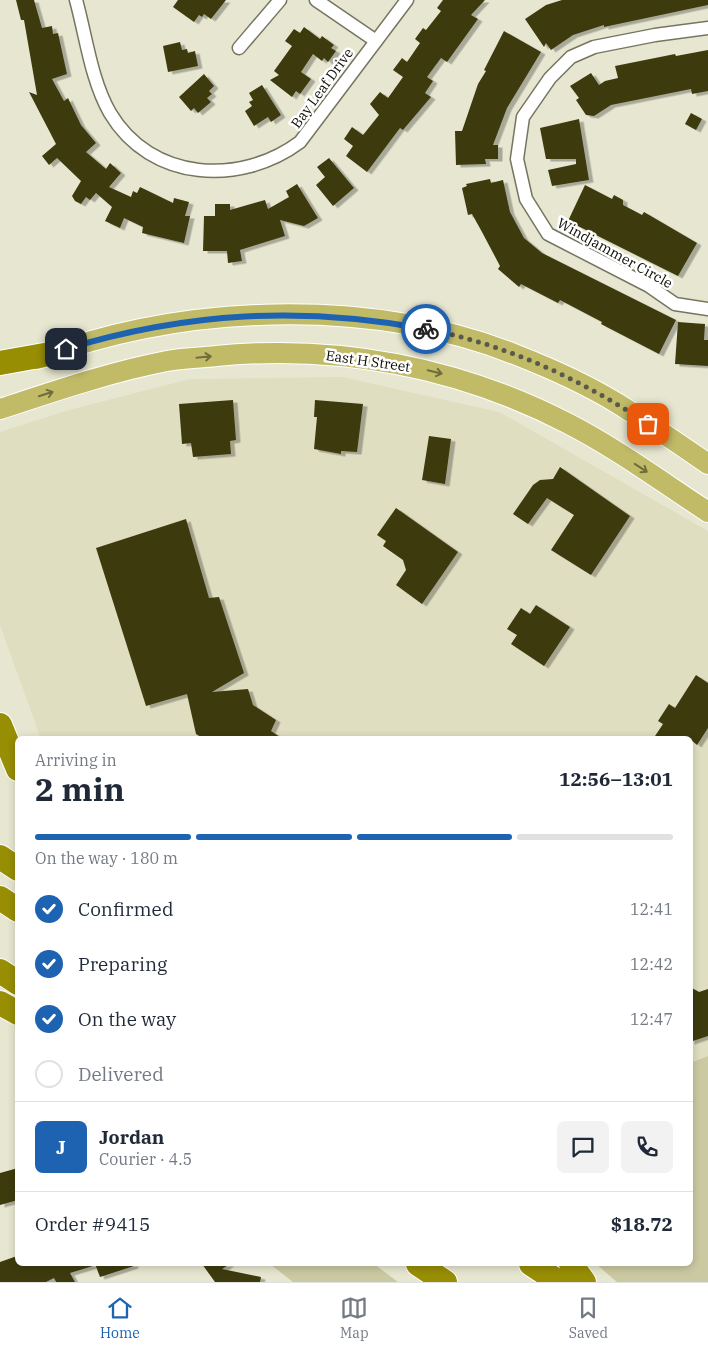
<!DOCTYPE html>
<html lang="en">
<head>
<meta charset="utf-8">
<style>
	:root { --surface:#fff; --page:#f2f2f3; --text:#1f2937; --muted:#747a83; --line:#e0e1e3; --accent:#1e62b2 }
	body { margin:0; font-family:"IBM Plex Serif",serif; background:var(--page); color:var(--text); height:100vh; display:flex; flex-direction:column; font-size:19px; white-space:nowrap }
	* { box-sizing:border-box; margin:0 }
	p { font-size:16px; color:var(--muted) }
	.icon { flex:none; width:28px; height:28px; fill:none; stroke:currentColor; stroke-width:2; stroke-linecap:round; stroke-linejoin:round }
	.map { position:relative; flex:1; overflow:hidden }
	.side { position:absolute; left:15px; top:736px; width:678px; height:530px; display:flex; flex-direction:column; background:var(--surface); border-radius:8px; box-shadow:0 2px 8px #0003 }
	.side>* { flex:none }
	.pin { position:absolute; display:grid; place-items:center; width:42px; height:42px; color:#fff; margin:-21px; border-radius:10px; box-shadow:0 2px 8px #0006 }
	.courier { position:absolute; display:grid; place-items:center; width:50px; height:50px; margin:-25px; border:4px solid #1e62b2; border-radius:50%; background:#fff; color:#222; box-shadow:0 1px 6px #0007 }
	.summary em { font-style:normal; font-weight:700 }
	.summary div { display:flex; flex-direction:column-reverse }
	.summary { display:flex; align-items:center; justify-content:space-between; height:85px; padding:0 20px }
	h1 { font-size:32px; font-weight:700; line-height:38px }
	.bar { display:grid; grid-template-columns:repeat(4,1fr); gap:8px 5px; align-content:center; height:60px; padding:0 20px }
	.bar i { height:6px; border-radius:4px; background:var(--line) }
	.bar .current { background:var(--accent) }
	.bar p { grid-column:span 4 }
	.line { display:flex; align-items:center; gap:12px; padding:0 20px; border-top:1px solid var(--line) }
	.line div { flex:1 }
	.round { display:grid; place-items:center; flex:none; width:52px; height:52px; border-radius:8px; background:var(--page) }
	ol { padding:0 20px; list-style:none }
	li { display:flex; align-items:center; gap:15px; height:55px }
	li p { margin-inline-start:auto }
	li .icon { padding:5px; border-radius:50%; background:var(--accent); color:#fff; stroke-width:4 }
	li:last-child { color:var(--muted) }
	li i { width:28px; height:28px; border:2px solid var(--line); border-radius:50% }
	.tabs { display:flex; justify-content:space-around; align-items:center; height:70px; border-top:1px solid var(--line); background:var(--surface); font-size:14px; color:var(--muted) }
	.tabs a { display:grid; justify-items:center; gap:2px }
	.tabs .current { color:var(--accent) }
	.map>svg:first-child { display:block }
</style>
</head>
<body>
<div class="map">
<svg width="708" height="1282" viewBox="0 0 708 1282">
	<defs>
		<filter id="shadow"><feDropShadow dx="4.5" dy="2.5" stdDeviation="0" flood-color="#0004"/></filter>
	</defs>
	<rect width="100%" height="100%" fill="#e7e7d1"/>
	<polygon fill="#dfdec0" points="342,377 499,412 708,531 708,1056 690,1063 690,739 41,739 0,625 0,432 69,410 190,379"/>
	<g fill="#cbc9a1">
		<polygon points="708,1056 708,1282 617,1282 596,1264 690,1264 690,1063"/>
		<polygon points="270,1264 374,1264 398,1282 293,1282"/>
	</g>
	<g fill="#3d3a10" filter="url(#shadow)">
		<polygon points="16,0 34,0 42,28 52,26 53,34 58,33 67,74 52,79 64,101 68,98 81,125 96,143 86,152 106,169 110,163 121,173 109,187 131,197 133,191 137,193 140,187 173,203 174,198 189,202 185,216 190,216 184,243 142,233 143,227 124,218 120,228 105,221 112,207 96,193 90,200 86,197 81,204 75,201 72,196 81,181 57,158 49,165 42,156 56,144 29,92 37,95 24,20 21,20"/>
		<polygon points="178,0 226,0 211,19 204,14 202,17 199,15 194,22 173,7"/>
		<polygon points="443,0 485,0 471,15 478,19 447,62 441,58 427,77 433,81 425,93 431,97 403,130 400,128 367,172 346,156 353,146 344,139 352,127 363,135 379,115 370,104 380,92 388,98 403,77 393,70 402,58 407,62 420,43 415,39 423,28 426,30 441,11 437,8"/>
		<polygon points="562,0 708,0 708,5 604,27 604,25 573,35 551,50 546,43 544,47 525,19 546,5"/>
		<polygon points="304,27 320,39 322,36 334,45 331,48 336,51 328,62 324,58 322,61 313,54 301,72 311,79 300,94 296,91 292,97 270,80 279,75 274,71 292,46 285,41 294,29 300,33"/>
		<polygon points="504,31 541,52 507,108 493,145 498,145 498,159 485,159 486,164 456,165 455,131 462,131 478,84 486,71 484,70"/>
		<polygon points="180,42 182,50 187,49 188,53 195,51 198,66 168,72 163,46"/>
		<polygon points="708,50 708,91 692,94 691,89 611,105 594,116 586,115 576,100 579,98 570,86 591,73 599,85 605,81 618,78 615,66 675,54 676,56"/>
		<polygon points="204,74 214,86 209,91 212,94 207,98 211,102 198,113 194,108 191,111 179,97"/>
		<polygon points="262,85 281,115 271,122 268,117 254,126 245,111 252,106 249,102 253,100 249,93"/>
		<polygon points="691,113 702,119 696,130 685,124"/>
		<polygon points="579,119 589,180 552,186 548,170 576,164 576,159 546,159 540,128"/>
		<polygon points="329,158 354,188 333,206 316,185 325,177 317,167"/>
		<polygon points="490,179 491,183 503,180 510,212 524,238 542,253 676,320 659,354 601,324 602,322 560,300 558,303 521,284 519,287 498,269 500,266 482,232 472,214 468,215 462,188 467,186 466,184"/>
		<polygon points="297,184 318,218 304,226 280,220 285,236 240,250 242,261 228,263 227,251 203,251 204,216 215,216 215,204 230,204 230,210 265,200 268,209 289,197 286,191"/>
		<polygon points="585,185 612,199 614,195 623,200 623,205 642,215 644,212 697,243 678,276 568,221"/>
		<polygon points="678,322 705,324 704,340 708,340 708,366 675,364"/>
		<polygon points="233,400 236,440 230,441 231,454 193,457 191,443 182,444 179,404"/>
		<polygon points="315,400 363,404 357,452 341,451 341,454 314,449 317,417 314,417"/>
		<polygon points="429,436 451,439 445,484 422,480"/>
		<polygon points="560,467 630,516 591,575 551,550 574,515 547,498 528,524 513,514 533,485 540,480 553,479"/>
		<polygon points="396,508 458,552 422,604 396,585 406,570 403,560 383,546 386,541 377,535"/>
		<polygon points="186,519 209,598 219,597 244,673 212,692 248,689 253,705 276,720 271,731 283,739 204,739 196,734 187,694 146,706 96,548"/>
		<polygon points="536,605 570,627 544,666 511,644 517,635 507,629 521,608 530,614"/>
		<polygon points="696,675 708,683 708,728 697,745 690,739 653,739 663,724 658,721 669,704 675,708"/>
		<polygon points="690,987 699,992 708,989 708,1036 690,1042"/>
		<polygon points="18,1168 18,1200 0,1205 0,1173"/>
		<polygon points="17,1256 18,1264 92,1264 93,1266 70,1273 75,1282 56,1282 54,1278 46,1282 0,1282 0,1262"/>
		<polygon points="95,1264 134,1264 134,1266 100,1277"/>
		<polygon points="202,1264 230,1264 222,1269 261,1277 260,1282 215,1282"/>
	</g>
	<g fill="none" stroke-linecap="round" stroke-linejoin="round">
		<defs>
			<g id="minor">
				<path d="M76,0c10,36 15,80 34,113 41,69 131,73 190,29l107,-142"/>
				<polyline points="316,0 376,41"/>
				<polyline points="708,28 655,35 594,47 571,57 550,78 523,117 517,159 526,199 548,234 649,286 675,304 708,309"/>
				<polyline points="239,48 280,0"/>
			</g>
			<g id="primary">
				<path d="M37,359c146,-55 331,-62 477,-5 36,14 74,31 106,51 30,19 59,39 88,59"/>
				<path d="M0,409c55,-18 110,-37 167,-48 16,-3 33,-3 49,-5 122,-12 242,11 351,67 49,25 95,59 141,89"/>
			</g>
			<g id="motorway">
				<polyline points="0,363 50,354"/>
				<polyline points="0,725 18,769"/>
				<polyline points="0,857 18,869"/>
				<polyline points="0,898 18,910"/>
				<polyline points="0,971 18,983"/>
				<polyline points="0,1003 18,1013"/>
				<polyline points="418,1264 445,1282"/>
				<polyline points="531,1264 559,1282"/>
				<polyline points="571,1264 584,1282"/>
			</g>
		</defs>
		<use href="#minor" stroke="#757561" stroke-width="15"/>
		<use href="#primary" stroke="#fff" stroke-width="22"/>
		<use href="#motorway" stroke="#fff" stroke-width="26"/>
		<use href="#minor" stroke="#fff" stroke-width="12"/>
		<use href="#primary" stroke="#c1bb68" stroke-width="20"/>
		<use href="#motorway" stroke="#978e04" stroke-width="24"/>
	</g>
	<defs><path id="oneway-shaft" d="M-6 0H5M1.5-3L5.5 0L1.5 3" fill="none" stroke-width="1.6" stroke-linecap="round" stroke-linejoin="round" transform="scale(1.25)"/></defs>
	<g stroke="#706d3c">
		<use href="#oneway-shaft" transform="translate(204 357) rotate(-6)"/>
		<use href="#oneway-shaft" transform="translate(435 372) rotate(14)"/>
		<use href="#oneway-shaft" transform="translate(46 394) rotate(-18)"/>
		<use href="#oneway-shaft" transform="translate(641 468) rotate(33)"/>
	</g>
	<g fill="none" stroke-linecap="round" stroke-linejoin="round">
		<path stroke="#59594d" stroke-width="5" stroke-dasharray="0 9" d="M426,329c79,15 155,50 222,95"/>
		<path stroke="#1e62b2" stroke-width="6" d="M66,349c121,-37 236,-43 360,-20"/>
	</g>
	<g text-anchor="middle" dominant-baseline="central" stroke-width="5" stroke-linejoin="round" paint-order="stroke">
		<g font-size="14" fill="#0d0d06" stroke="#fff">
			<text transform="translate(322 88) rotate(-54)">Bay Leaf Drive</text>
			<text transform="translate(615 253) rotate(29)">Windjammer Circle</text>
			<text transform="translate(368 361) rotate(8)">East H Street</text>
		</g>
	</g>
</svg>
<div class="pin" style="left:648px;top:424px;background:#ea580c"><svg class="icon" aria-label="bag" viewBox="0 0 24 24"><path d="M5 8h14l-1 12H6zM9 8a3 3 0 0 1 6 0"/></svg></div>
<div class="pin" style="left:66px;top:349px;background:#1f2937"><svg class="icon" aria-label="home" viewBox="0 0 24 24"><path d="M3 11l9-7 9 7M6 9v11h12V9"/></svg></div>
<div class="courier" style="left:426px;top:329px"><svg class="icon" aria-label="bike" viewBox="0 0 24 24"><circle cx="6" cy="16" r="4"/><circle cx="18" cy="16" r="4"/><path d="M6 16l4-8h5l3 8M10 8l3 8H6M13 5h3"/></svg></div>
<section class="side">
<div class="summary"><div><h1>2 min</h1><p>Arriving in</p></div><em>12:56–13:01</em></div>
<div class="bar"><i class="current"></i><i class="current"></i><i class="current"></i><i></i><p>On the way · 180 m</p></div>
<ol>
<li><svg class="icon" aria-label="check" viewBox="0 0 24 24"><path d="M5 12l5 5 9-10"/></svg>Confirmed<p>12:41</p></li>
<li><svg class="icon" aria-label="check" viewBox="0 0 24 24"><path d="M5 12l5 5 9-10"/></svg>Preparing<p>12:42</p></li>
<li><svg class="icon" aria-label="check" viewBox="0 0 24 24"><path d="M5 12l5 5 9-10"/></svg>On the way<p>12:47</p></li>
<li><i></i>Delivered</li>
</ol>
<div class="line" style="height:90px"><b class="round" style="background:var(--accent);color:#fff">J</b><div><b>Jordan</b><p>Courier · 4.5</p></div><a class="round"><svg class="icon" aria-label="chat" viewBox="0 0 24 24"><path d="M4 5h16v11H9l-5 4z"/></svg></a><a class="round"><svg class="icon" aria-label="phone" viewBox="0 0 24 24"><path d="M5 4h4l2 5-3 2q2 4 5 5l2-3 5 2v4C11 20 4 13 5 4z"/></svg></a></div>
<div class="line" style="height:65px"><div>Order #9415</div><b>$18.72</b></div>
</section>
</div>
<nav class="tabs">
<a class="current"><svg class="icon" aria-label="home" viewBox="0 0 24 24"><path d="M3 11l9-7 9 7M6 9v11h12V9"/></svg>Home</a>
<a><svg class="icon" aria-label="map" viewBox="0 0 24 24"><path d="M3 6l6-2 6 2 6-2v14l-6 2-6-2-6 2zM9 4v14M15 6v14"/></svg>Map</a>
<a><svg class="icon" aria-label="saved" viewBox="0 0 24 24"><path d="M7 4h10v16l-5-4-5 4z"/></svg>Saved</a>
</nav>
</body>
</html>
